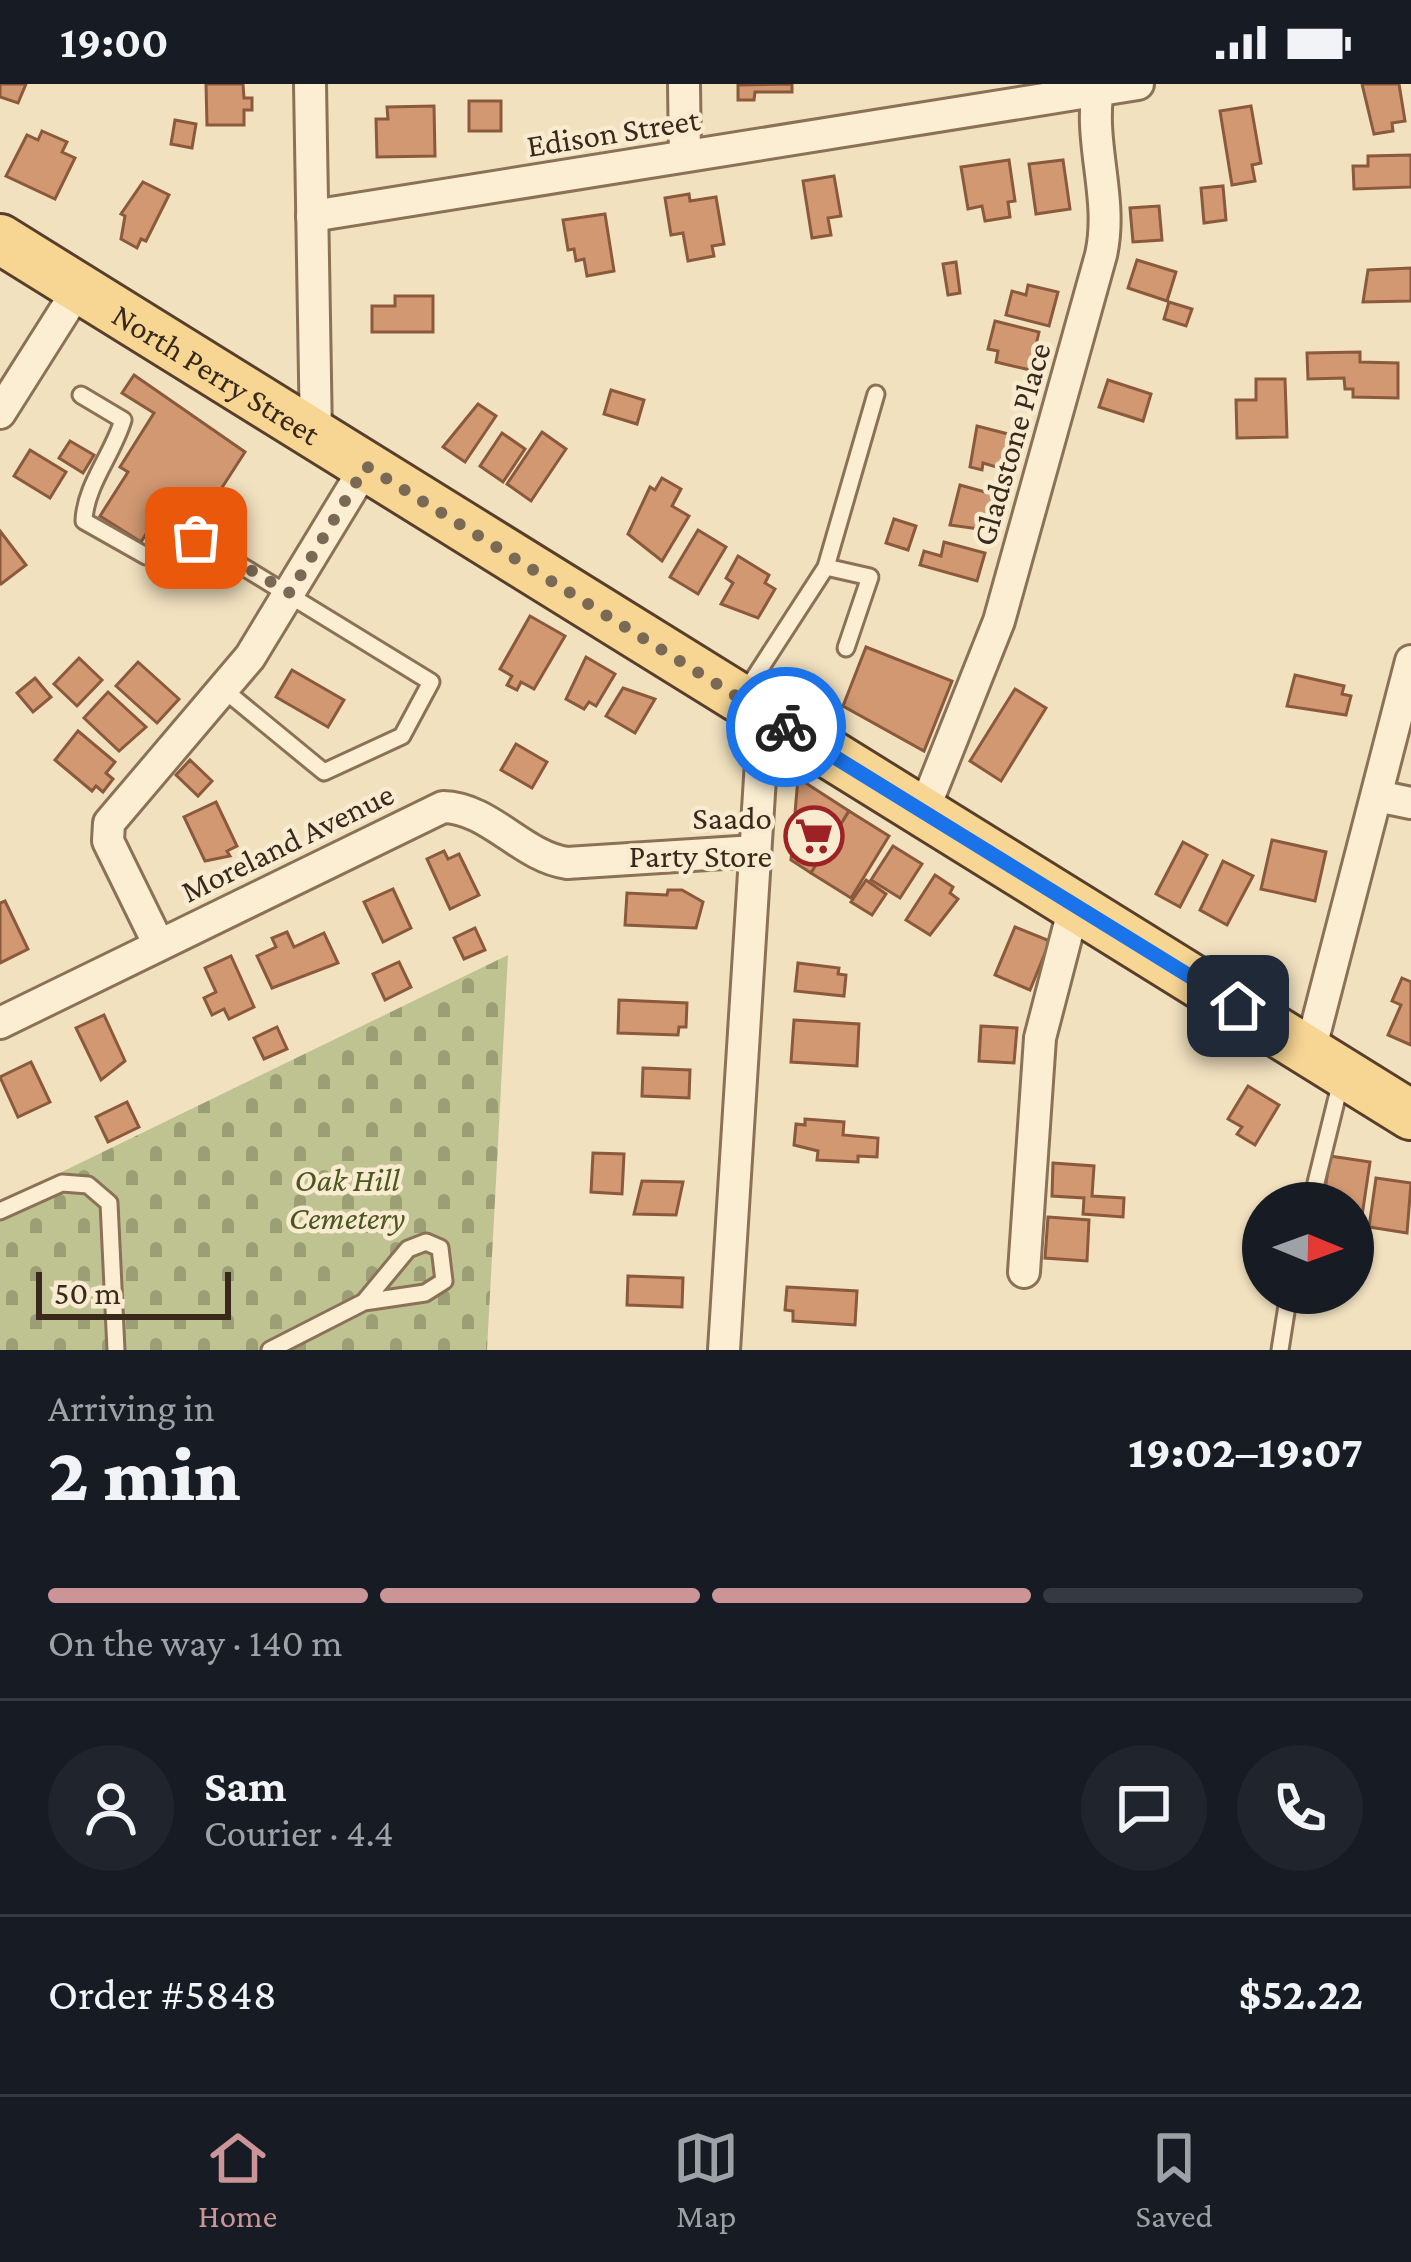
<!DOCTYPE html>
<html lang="en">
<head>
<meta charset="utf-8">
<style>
	:root { --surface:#171b24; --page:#20242c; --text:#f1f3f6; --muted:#9ea1a6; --line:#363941; --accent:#cb9598 }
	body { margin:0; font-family:"Crimson Pro",serif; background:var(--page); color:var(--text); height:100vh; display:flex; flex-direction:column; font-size:45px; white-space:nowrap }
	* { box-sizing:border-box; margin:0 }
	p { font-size:39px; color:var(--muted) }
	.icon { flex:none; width:66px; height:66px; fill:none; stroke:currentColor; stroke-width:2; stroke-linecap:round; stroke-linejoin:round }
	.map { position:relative; height:1266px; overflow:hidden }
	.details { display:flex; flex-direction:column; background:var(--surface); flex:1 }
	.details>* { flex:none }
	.needle { width:78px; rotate:91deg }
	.fabs { position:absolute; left:1242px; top:1098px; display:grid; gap:24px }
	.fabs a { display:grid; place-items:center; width:132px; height:132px; border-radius:50%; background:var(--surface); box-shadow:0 3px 9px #0004; font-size:60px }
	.scale { position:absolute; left:36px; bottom:30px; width:195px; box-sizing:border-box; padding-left:12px; border:6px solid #39291c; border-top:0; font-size:33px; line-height:42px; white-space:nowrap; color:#39291c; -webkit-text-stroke:9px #f8ebcf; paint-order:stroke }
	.pin { position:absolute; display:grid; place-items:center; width:102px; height:102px; color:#fff; margin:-51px; border-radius:24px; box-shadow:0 6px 18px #0006 }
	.courier { position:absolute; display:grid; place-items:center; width:120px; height:120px; margin:-60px; border:9px solid #1a73e8; border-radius:50%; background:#fff; color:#222; box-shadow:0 3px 15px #0007 }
	.headline em { font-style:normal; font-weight:800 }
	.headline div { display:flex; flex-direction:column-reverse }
	.headline { display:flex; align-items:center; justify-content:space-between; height:204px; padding:0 48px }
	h1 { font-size:78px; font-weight:800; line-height:90px }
	.bar { display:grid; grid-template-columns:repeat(4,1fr); gap:18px 12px; align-content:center; height:144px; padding:0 48px }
	.bar i { height:15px; border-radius:9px; background:var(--line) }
	.bar .selected { background:var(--accent) }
	.bar p { grid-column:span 4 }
	.line { display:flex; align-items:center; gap:30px; padding:0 48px; border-top:3px solid var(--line) }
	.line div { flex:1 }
	.round { display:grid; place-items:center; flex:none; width:126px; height:126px; border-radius:63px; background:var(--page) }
	.status { display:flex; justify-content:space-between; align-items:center; height:84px; padding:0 60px; background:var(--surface); direction:ltr }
	.status svg { height:33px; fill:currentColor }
	.tab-bar { display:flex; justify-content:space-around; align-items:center; height:168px; border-top:3px solid var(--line); background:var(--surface); font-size:33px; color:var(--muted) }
	.tab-bar a { display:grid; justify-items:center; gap:6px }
	.tab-bar .selected { color:var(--accent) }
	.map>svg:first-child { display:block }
</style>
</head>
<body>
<div class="status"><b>19:00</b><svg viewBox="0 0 49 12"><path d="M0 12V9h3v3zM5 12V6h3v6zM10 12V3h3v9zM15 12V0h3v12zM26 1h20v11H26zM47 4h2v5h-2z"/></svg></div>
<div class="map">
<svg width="1411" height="1266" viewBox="0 0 1411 1266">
	<defs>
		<pattern id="cemetery-stones" width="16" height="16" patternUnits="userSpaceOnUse" patternTransform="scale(3)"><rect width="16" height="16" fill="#bfc392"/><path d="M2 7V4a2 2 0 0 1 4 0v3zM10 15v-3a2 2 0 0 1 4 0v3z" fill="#9c9e76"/></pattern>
	</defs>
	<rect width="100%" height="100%" fill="#f1e1bf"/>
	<polygon fill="url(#cemetery-stones)" points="508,871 487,1266 0,1266 0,1118"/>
	<g fill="#d19872" stroke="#8b593b" stroke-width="3">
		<polygon points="0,0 26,0 18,19 0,13"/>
		<polygon points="206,0 243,0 244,14 252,14 252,26 244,26 244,41 207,41"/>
		<polygon points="792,0 792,8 755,8 754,16 738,16 738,1"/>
		<polygon points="1362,0 1399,0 1405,37 1392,39 1393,47 1374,50"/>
		<rect x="469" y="17" width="32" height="30"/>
		<polygon points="434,22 435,72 377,73 376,35 388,35 387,23"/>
		<polygon points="1251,22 1261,79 1252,81 1255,97 1232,101 1220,27"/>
		<polygon points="175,36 196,40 192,64 171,60"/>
		<polygon points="42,47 67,58 62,68 75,74 55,115 6,92 27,51 38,56"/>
		<polygon points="1411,71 1411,103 1354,105 1353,82 1368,82 1368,72"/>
		<polygon points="1009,76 1015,117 1008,118 1010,133 985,137 982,122 968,125 961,83"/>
		<polygon points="1063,76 1070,125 1036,130 1029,80"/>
		<polygon points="834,92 841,132 828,134 831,151 812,154 803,97"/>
		<polygon points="143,98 169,111 146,157 141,155 137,164 121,155 125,132 121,130"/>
		<polygon points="1223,102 1226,136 1204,139 1201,104"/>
		<polygon points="689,110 690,117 716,113 724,160 712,162 714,172 688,177 683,149 671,151 665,114"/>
		<polygon points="1159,122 1162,156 1133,158 1130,124"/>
		<polygon points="605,130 614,187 587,192 584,175 576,177 574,165 568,166 563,136"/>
		<polygon points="1137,176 1176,188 1167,217 1128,204"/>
		<polygon points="956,178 960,209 948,211 943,180"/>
		<polygon points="1411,184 1411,217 1363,218 1368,186"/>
		<polygon points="1028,201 1058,208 1049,242 1006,231 1012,207 1026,211"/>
		<polygon points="395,212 433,212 433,248 372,248 372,222 395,222"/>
		<polygon points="1169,218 1192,225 1186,242 1164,235"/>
		<polygon points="995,237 1039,248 1030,286 996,278 998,267 988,265"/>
		<polygon points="1360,268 1360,278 1398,279 1398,314 1353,313 1353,305 1345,305 1344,294 1308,295 1307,269"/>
		<polygon points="134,291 245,368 201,436 178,420 172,429 163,423 141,458 100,432 128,388 120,383 154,329 122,309"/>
		<polygon points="1256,295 1285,295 1287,353 1237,354 1236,316 1256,316"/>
		<polygon points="1108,296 1151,310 1143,337 1099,323"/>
		<polygon points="611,306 644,316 637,340 604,330"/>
		<polygon points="478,320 496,332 465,378 443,363"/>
		<polygon points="977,342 1012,351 1012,376 1006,375 1003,385 983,379 982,386 970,383"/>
		<polygon points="542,348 566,365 531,417 507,400"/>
		<polygon points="502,349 525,365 503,398 480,382"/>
		<polygon points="70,357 94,371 83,389 59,374"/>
		<polygon points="30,366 66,388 50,414 14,392"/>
		<polygon points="662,394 681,405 672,422 689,432 662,477 628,450 650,403 655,406"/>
		<polygon points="960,401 1003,413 994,447 950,441"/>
		<polygon points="894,435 916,442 908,466 886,459"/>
		<polygon points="698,446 726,463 698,510 670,493"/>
		<polygon points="0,447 26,481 1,500 0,499"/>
		<polygon points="944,458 985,469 977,497 920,481 924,467 941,472"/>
		<polygon points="738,472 769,491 765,499 775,505 758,534 721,520 733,499 726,494"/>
		<polygon points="530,532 565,552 534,605 521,598 517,606 507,601 512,592 500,585"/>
		<polygon points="866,563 952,597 924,667 843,622"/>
		<polygon points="586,573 615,590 596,622 589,618 584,625 566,615"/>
		<polygon points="79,574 102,596 77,622 54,600"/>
		<polygon points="138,578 179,615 157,639 116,602"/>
		<polygon points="292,586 344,616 328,643 276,613"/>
		<polygon points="1295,591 1344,602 1342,610 1351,612 1346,631 1287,622"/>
		<polygon points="35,594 51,613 33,628 17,609"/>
		<polygon points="623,604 655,615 635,649 606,632"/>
		<polygon points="1015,605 1046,624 1001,697 970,677"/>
		<polygon points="108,608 146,643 119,667 84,634"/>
		<polygon points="78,647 115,678 106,689 113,695 103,708 96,702 92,707 55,676"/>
		<polygon points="516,660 547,678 532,704 501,686"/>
		<polygon points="190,676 212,697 198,712 176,691"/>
		<polygon points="798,694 849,727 811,789 791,776"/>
		<polygon points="216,718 237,762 227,767 230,772 205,777 184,733"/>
		<polygon points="849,727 889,752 851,814 811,789"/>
		<polygon points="1272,756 1326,768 1315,817 1261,805"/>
		<polygon points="1183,758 1207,771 1180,823 1156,810"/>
		<polygon points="893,762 922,780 900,814 871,796"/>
		<polygon points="444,767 448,775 459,770 479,811 450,825 427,775"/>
		<polygon points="1223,777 1253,792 1227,841 1200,826"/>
		<polygon points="935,791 953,803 950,809 958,815 930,851 906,836"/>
		<polygon points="866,796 886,810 872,831 851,818"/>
		<polygon points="393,805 411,844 383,858 364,818"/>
		<polygon points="668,806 682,806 703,818 696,844 625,841 627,809 667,811"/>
		<polygon points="5,817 28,865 0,879 0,819"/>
		<polygon points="1015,843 1050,857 1030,906 995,891"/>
		<polygon points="475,844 485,866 464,875 454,854"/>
		<polygon points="287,848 294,863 324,849 338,879 272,904 257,872 276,863 272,854"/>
		<polygon points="231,872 254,923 229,935 224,925 212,931 204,914 216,908 205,884"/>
		<polygon points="399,878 411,903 385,916 373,890"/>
		<polygon points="798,879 839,884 838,890 846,891 844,912 795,907"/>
		<polygon points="1402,894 1411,898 1411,961 1388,951 1401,921 1392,917"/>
		<polygon points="619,916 687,919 686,943 679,943 678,951 618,949"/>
		<polygon points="104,931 125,977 101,996 76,944"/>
		<polygon points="794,936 859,940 857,982 791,978"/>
		<polygon points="981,942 1017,944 1014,979 979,977"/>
		<polygon points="277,943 287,965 264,975 254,954"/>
		<polygon points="31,978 50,1018 18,1033 0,993"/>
		<polygon points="643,984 690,986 689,1014 642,1012"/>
		<polygon points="1248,1002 1279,1021 1255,1061 1237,1050 1242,1043 1228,1035"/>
		<polygon points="127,1018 139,1043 108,1058 96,1033"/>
		<polygon points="805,1035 844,1038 843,1051 878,1054 877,1073 858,1072 858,1078 817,1076 818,1067 794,1061 796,1040 805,1041"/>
		<polygon points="593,1069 624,1070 622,1110 591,1108"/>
		<polygon points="1330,1072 1370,1078 1359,1152 1353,1151 1353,1119 1323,1119"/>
		<polygon points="1053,1079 1094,1082 1092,1112 1124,1114 1123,1133 1083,1130 1084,1114 1052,1112"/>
		<polygon points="1376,1094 1411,1099 1407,1149 1369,1143"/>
		<polygon points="642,1097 683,1098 676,1131 634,1130"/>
		<polygon points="1048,1133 1089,1136 1087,1177 1045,1174"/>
		<polygon points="628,1192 683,1194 682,1223 627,1221"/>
		<polygon points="787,1203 857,1207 855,1241 793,1237 793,1227 785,1226"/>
	</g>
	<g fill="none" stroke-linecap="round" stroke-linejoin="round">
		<defs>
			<g id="lane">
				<path d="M81,311l42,25c-10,34 -38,66 -39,101l62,35 22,4 28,-22 235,144 -29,54 -78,36 -101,-83"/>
				<polyline points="826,483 870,493 846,564"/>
				<polyline points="745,608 826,483 876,310"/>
				<polyline points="1311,1119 1341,997"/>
				<polyline points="0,1127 62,1099 88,1101 109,1119 116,1266"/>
				<polyline points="270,1266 364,1218 408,1165 426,1158 440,1164 444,1197 425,1209 364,1218"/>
				<polyline points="1280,1266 1289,1209"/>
			</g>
			<g id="street">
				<polyline points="310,0 316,351"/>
				<polyline points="684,0 685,72"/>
				<polyline points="312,132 1138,0"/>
				<polyline points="0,329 79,204"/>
				<polyline points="1377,712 1411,719"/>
				<path d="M923,728l76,-191 102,-366c13,-58 -14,-114 -2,-171"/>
				<polyline points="159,861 108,757 109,739 250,573 366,382"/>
				<path d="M0,939l443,-216c47,1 78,49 124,56l188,-12"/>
				<polyline points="1310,967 1411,577"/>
				<polyline points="1024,1188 1040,954 1074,823"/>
				<polyline points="724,1266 764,630"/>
			</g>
			<g id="primary">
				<path id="s1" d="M0,155l1411,876"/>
			</g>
		</defs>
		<use href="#lane" stroke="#8b7156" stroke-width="21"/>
		<use href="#street" stroke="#8b7156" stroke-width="36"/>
		<use href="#primary" stroke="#583f2b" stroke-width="54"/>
		<use href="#lane" stroke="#fbeed3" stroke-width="15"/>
		<use href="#street" stroke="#fbeed3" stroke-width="30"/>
		<use href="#primary" stroke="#f7d694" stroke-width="48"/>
	</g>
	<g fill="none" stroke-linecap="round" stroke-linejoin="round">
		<polyline stroke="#796955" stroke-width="12" stroke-dasharray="0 21.6" points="196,454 290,509 366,382 786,643"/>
		<polyline stroke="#1a73e8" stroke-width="15" points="786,643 1238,922"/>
	</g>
	<defs>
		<symbol id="supermarket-ring" viewBox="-11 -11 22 22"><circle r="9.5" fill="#f8ebcf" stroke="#9d2226" stroke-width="1.5"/><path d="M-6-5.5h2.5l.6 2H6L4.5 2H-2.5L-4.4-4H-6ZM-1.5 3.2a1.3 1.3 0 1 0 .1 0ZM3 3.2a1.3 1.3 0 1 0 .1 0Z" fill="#9d2226"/></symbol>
	</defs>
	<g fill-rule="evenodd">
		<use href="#supermarket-ring" x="781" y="719" width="66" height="66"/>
	</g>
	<g text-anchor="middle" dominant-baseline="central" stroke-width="9" stroke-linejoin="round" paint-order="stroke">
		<g font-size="33" fill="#39291c" stroke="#f8ebcf">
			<text transform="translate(613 48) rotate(-9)">Edison Street</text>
			<text stroke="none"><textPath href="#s1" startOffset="255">North Perry Street</textPath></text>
			<text transform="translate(1011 360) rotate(-74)">Gladstone Place</text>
			<text transform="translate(287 758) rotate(-26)">Moreland Avenue</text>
		</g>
		<g font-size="33" fill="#39291c" stroke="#f8ebcf" text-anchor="end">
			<text x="772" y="733">Saado<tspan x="772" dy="38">Party Store</tspan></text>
		</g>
		<g font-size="33" font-style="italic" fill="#4b5721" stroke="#f8ebcf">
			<text x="347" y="1095">Oak Hill<tspan x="347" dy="38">Cemetery</tspan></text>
		</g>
	</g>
</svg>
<div class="fabs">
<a><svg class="needle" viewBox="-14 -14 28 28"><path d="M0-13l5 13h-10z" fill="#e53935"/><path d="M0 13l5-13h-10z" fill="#9ea1a6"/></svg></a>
</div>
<div class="scale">50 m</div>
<div class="pin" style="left:196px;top:454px;background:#ea580c"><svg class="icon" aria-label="bag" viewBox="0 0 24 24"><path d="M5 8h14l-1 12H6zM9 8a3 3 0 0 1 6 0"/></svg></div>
<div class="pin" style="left:1238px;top:922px;background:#1f2937"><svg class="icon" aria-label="home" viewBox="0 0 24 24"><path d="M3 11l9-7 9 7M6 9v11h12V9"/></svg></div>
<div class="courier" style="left:786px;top:643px"><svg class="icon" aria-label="bike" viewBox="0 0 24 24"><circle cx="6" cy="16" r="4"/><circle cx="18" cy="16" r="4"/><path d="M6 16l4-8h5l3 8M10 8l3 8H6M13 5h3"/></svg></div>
</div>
<section class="details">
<div class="headline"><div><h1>2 min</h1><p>Arriving in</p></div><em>19:02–19:07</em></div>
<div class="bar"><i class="selected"></i><i class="selected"></i><i class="selected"></i><i></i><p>On the way · 140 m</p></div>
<div class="line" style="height:216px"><a class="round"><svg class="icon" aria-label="person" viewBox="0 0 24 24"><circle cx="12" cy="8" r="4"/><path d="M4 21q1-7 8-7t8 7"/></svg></a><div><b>Sam</b><p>Courier · 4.4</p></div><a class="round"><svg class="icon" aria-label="chat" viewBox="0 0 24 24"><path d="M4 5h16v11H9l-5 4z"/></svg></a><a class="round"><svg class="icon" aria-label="phone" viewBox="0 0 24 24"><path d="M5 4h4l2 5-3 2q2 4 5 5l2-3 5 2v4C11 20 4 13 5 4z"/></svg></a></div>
<div class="line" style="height:156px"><div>Order #5848</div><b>$52.22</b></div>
</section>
<nav class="tab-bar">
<a class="selected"><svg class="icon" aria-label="home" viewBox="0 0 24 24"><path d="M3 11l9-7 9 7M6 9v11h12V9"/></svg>Home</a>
<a><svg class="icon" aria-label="map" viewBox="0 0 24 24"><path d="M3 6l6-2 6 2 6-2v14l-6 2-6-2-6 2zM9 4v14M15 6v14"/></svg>Map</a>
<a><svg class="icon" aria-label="saved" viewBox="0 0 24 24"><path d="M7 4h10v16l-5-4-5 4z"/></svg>Saved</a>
</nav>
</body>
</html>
